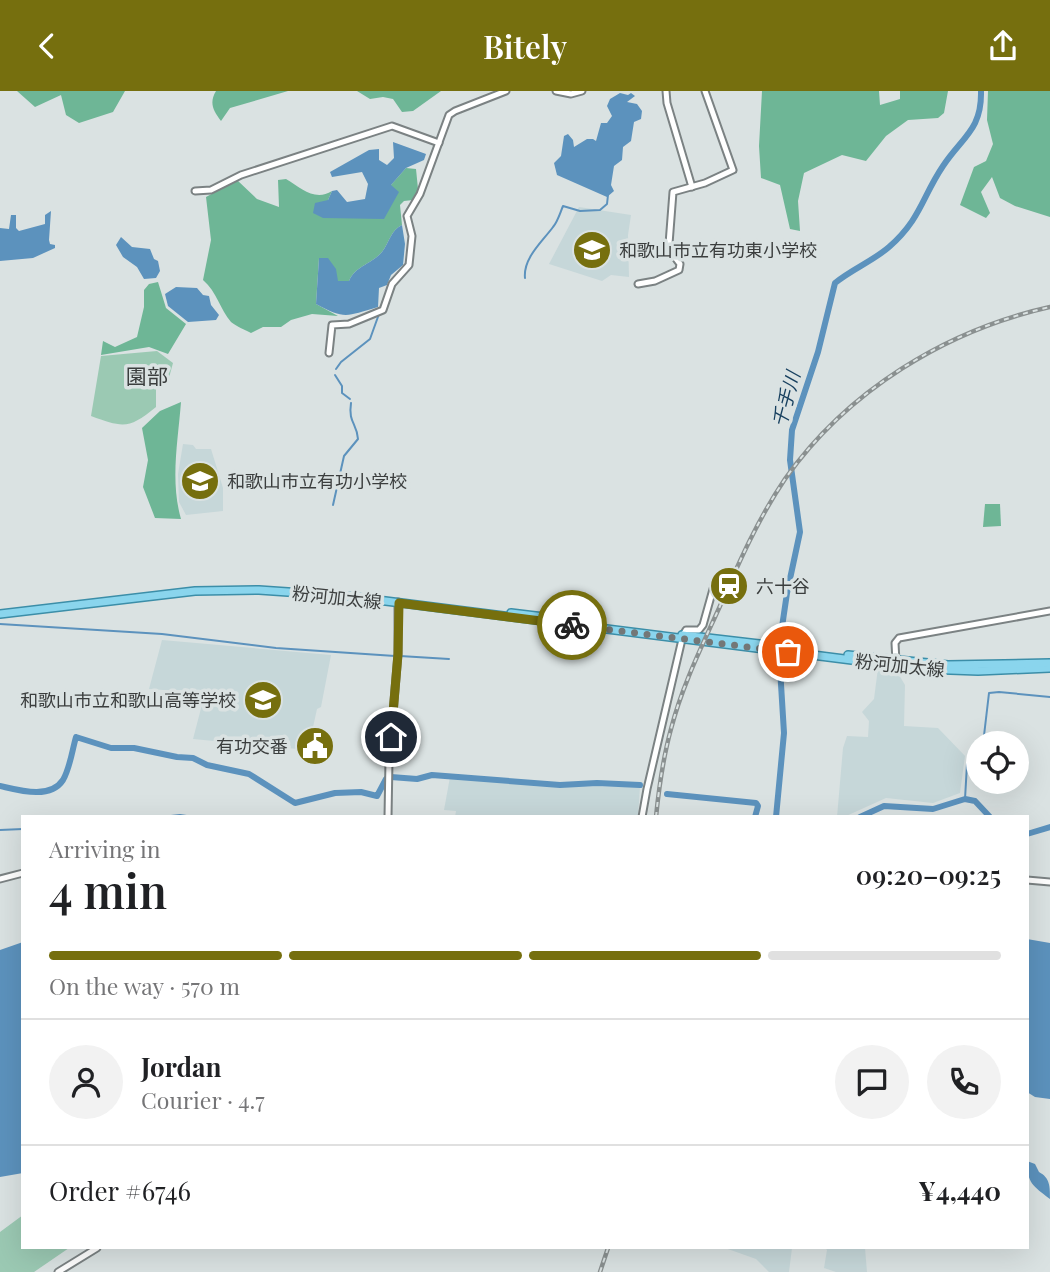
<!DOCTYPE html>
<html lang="en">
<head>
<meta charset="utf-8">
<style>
	:root { --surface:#fff; --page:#f2f2f2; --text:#202124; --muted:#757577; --line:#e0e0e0; --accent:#766f0e }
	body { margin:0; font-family:"Playfair Display","Noto Sans JP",serif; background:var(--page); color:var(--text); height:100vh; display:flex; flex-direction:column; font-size:26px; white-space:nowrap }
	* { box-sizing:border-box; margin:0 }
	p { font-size:23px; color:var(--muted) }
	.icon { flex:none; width:38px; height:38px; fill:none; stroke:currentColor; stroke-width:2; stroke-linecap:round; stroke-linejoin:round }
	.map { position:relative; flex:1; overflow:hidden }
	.sheet { position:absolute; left:21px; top:724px; width:1008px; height:434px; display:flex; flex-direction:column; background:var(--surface); border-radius:0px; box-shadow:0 7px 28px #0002 }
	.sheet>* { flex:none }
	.tools { position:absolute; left:966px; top:640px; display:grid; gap:14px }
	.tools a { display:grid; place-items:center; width:63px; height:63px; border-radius:50%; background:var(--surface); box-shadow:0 7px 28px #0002; font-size:35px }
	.pin { position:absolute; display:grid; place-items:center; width:60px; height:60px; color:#fff; margin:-30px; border:4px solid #fff; border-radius:50%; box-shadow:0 2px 7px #0007 }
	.courier { position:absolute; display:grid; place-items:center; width:70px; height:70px; margin:-35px; border:5px solid #766f0e; border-radius:50%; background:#fff; color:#222; box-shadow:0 2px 9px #0007 }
	.overview em { font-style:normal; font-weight:600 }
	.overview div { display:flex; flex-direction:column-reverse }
	.overview { display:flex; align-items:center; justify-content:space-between; height:119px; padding:0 28px }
	h1 { font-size:46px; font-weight:600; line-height:52px }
	.bar { display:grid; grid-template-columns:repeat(4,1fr); gap:10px 7px; align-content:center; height:84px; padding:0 28px }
	.bar i { height:9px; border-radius:5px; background:var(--line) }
	.bar .active { background:var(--accent) }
	.bar p { grid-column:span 4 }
	.line { display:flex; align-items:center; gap:18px; padding:0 28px; border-top:2px solid var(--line) }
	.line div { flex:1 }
	.round { display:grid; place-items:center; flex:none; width:74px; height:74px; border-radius:37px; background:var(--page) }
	header { display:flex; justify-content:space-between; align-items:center; height:91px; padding:0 28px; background:var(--accent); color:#fff; font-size:32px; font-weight:600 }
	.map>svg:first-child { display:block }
</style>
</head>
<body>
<header><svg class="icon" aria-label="back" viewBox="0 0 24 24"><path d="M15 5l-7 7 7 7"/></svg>Bitely<svg class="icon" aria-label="share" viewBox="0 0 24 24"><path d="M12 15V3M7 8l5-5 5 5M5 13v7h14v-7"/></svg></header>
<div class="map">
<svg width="1050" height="1181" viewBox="0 0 1050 1181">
	<rect width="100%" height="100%" fill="#dae2e2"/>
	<g fill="#c6d7d9">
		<polygon points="579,116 631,124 628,144 629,186 611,184 602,190 549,173"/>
		<polygon points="183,353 193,354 196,358 211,358 223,397 223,420 186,424 179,411 178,383"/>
		<polygon points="162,549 331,564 321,616 317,618 308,659 193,648 205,602 149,598"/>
		<polygon points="878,577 896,579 905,594 904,635 938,637 965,665 960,702 933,712 886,707 844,726 837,726 843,657 847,645 868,646 869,630 862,621 874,608"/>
		<polygon points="450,686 555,695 640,696 638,726 455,726 456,720 444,719"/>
		<polygon points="725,1157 792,1157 789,1181 769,1181 756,1168"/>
		<polygon points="825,1157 865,1157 867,1181 836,1181 824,1177 827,1159"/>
	</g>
	<g fill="#9bc9b3">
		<path d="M157,260l16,12 -6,22 -11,3v19c-27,22 -32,21 -65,9l10,-60z"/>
		<polygon points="23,1124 23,1157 69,1157 34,1181 0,1181 0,1141"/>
	</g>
	<g fill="#6eb696">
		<polygon points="17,0 125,0 113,21 79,32 66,24 61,4 35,16"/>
		<path d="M216,0h72l-58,17 -9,13c-8,-11 -12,-18 -5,-30z"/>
		<polygon points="357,0 441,0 413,20 402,21 393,8 383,6 370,8"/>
		<polygon points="762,0 879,0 880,14 900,8 900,0 948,0 944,22 938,27 908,29 886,45 866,70 842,64 804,82 798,110 800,140 790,138 780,94 761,87 759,55"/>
		<polygon points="988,0 1050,0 1050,126 1015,115 1000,107 992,86 981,101 990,122 986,127 960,114 974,76 986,70 993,53 987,29"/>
		<path d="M406,77l10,1 2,20 -5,11 -9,1 -4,4 2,20c-11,5 -13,18 -20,27 -10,12 -27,14 -33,29h-12l-18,-23 -3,46 22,12 -26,-2 -21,6 -10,7h-18l-12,6c-6,-3 -15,-7 -20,-11 -11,-13 -14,-30 -28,-42l8,-40 -5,-43 31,-17 20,19 22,8 -1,-27 8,-1c15,9 29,23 46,12l-4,9 55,19 7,-33z"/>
		<polygon points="158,191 166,217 186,233 168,263 149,256 101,264 103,250 115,256 137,246 144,216 144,199 149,193"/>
		<path d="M181,311c-3,39 -11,79 0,117l-26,-1 -12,-31 5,-27 -6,-32 18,-17z"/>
		<polygon points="985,413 1000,413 1001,435 983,436"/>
	</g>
	<g fill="#5c92bd">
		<polygon points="620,2 628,4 631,2 635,5 627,11 637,13 642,20 641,28 634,31 631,50 623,56 622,69 614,75 611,94 614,100 607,106 557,84 554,72 561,65 564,45 568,43 573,49 574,56 587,48 593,48 596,50 601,32 607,32 612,25 607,15 610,8"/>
		<polygon points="393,51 426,63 424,69 406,77 391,94 399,101 384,128 323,127 313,122 315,112 328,109 332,100 337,99 347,111 365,108 368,93 362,81 332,86 330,81 369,59 379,58 379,69 387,74 394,67"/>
		<polygon points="51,120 49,149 50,153 55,154 55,157 33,167 0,170 0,137 9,138 11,124 16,124 16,137 19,140 45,133 45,124"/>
		<path d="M402,134l3,19 -2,21 -12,10 -4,10 -8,3 -1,19c-32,9 -32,13 -62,-3l3,-46h9l8,11 2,12h11c6,-15 23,-17 33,-29 7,-9 9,-22 20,-27z"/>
		<polygon points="121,146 132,156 150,158 154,168 158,170 160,180 156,187 144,188 137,176 123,166 116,154"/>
		<polygon points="176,196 197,197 203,204 209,205 211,214 219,224 216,229 188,231 168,215 165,203"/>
		<polygon points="1027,848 1050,852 1050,1008 1035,1006 1027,1001"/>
		<polygon points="23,851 23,1082 0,1086 0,859"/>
		<path d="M1027,1070l8,3 4,8c11,6 11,14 11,27 -17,-13 -23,-16 -23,-38z"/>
	</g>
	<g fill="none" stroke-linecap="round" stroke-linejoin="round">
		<g stroke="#5c92bd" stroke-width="2">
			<path d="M525,187c-2,-20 17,-36 28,-51 5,-6 7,-14 10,-21l17,5 20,-1 7,-6 1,-9"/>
			<polyline points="336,278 341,271 370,248 379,223"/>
			<polyline points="335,284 342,295 342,302 350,308"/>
			<path d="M333,414l11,-49 14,-17c-1,-16 -10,-16 -7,-36"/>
			<polyline points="0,533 162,543 276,557 395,565"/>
			<polyline points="400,565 449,568"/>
			<polyline points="983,653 989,602 999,601 1050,606"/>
			<polyline points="965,708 967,673 978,661"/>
			<polyline points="162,726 180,724 193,726"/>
			<polyline points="0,739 23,738"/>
		</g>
		<g stroke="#5c92bd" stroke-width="6">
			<polyline points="391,686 417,688 432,684 560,694 597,692 640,694"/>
			<path d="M0,695c18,4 50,14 63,-6 7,-12 9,-29 13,-43l35,11h23l43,9 16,1 14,7 42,9 46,29 40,-10 26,-1 16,4 9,-17"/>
			<polyline points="667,703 756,712 758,715 755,726"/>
			<path d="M776,726l8,-84 -4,-65 2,-41 5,-34 13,-61 -10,-72 2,-30 26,-78 17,-69c17,-14 38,-22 54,-36 32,-28 33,-50 54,-81 19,-29 39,-36 38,-75"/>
			<polyline points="860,726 884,715 933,718 965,708 975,710 990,726"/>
			<polyline points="1027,743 1050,736"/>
		</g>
		<defs>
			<g id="secondary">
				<polyline points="556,0 571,3 582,0"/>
				<polyline points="666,0 667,12 692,96"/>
				<polyline points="195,100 211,99 241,84 392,35 439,52"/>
				<polyline points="638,193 655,190 679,179 680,173 670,160 669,153 673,101 705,92 733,79 705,0"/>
				<polyline points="329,262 332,234 349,233 383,219 392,193 409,174 412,145 407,125 420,103 449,24 455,20 506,0"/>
				<polyline points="896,571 895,552 899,547 1050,520"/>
				<polyline points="388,726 389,669 398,563 398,511"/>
				<polyline points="642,726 647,698 683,544 686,539 699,539 703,534 715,491"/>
				<polyline points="0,788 23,782"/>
				<polyline points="1027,789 1050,791"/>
				<polyline points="58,1181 97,1157"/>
			</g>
			<g id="primary">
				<polyline points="511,522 552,527"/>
				<polyline points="0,523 195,500 259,499 346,505 923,578 978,580 1050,577"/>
				<polyline points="682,544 802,558"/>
				<polyline points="848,564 948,574 1050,572"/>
			</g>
		</defs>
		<use href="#secondary" stroke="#7b8283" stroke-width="9"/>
		<use href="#primary" stroke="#3c8ea8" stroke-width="10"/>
		<use href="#secondary" stroke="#fff" stroke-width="5"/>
		<use href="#primary" stroke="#8ad5ed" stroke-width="7"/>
		<defs>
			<g id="rail">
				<path d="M656,726c3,-30 7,-59 15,-88 11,-43 31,-83 49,-123 19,-44 38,-87 65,-127 62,-88 161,-149 265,-172"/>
				<polyline points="600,1181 608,1157"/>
			</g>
		</defs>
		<use href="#rail" stroke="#8a9090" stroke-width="4.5"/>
		<use href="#rail" stroke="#dae2e2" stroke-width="2" stroke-dasharray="5" stroke-linecap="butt"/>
	</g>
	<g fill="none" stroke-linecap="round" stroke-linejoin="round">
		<polyline stroke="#737777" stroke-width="7" stroke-dasharray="0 12.6" points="572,534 788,561"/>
		<polyline stroke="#766f0e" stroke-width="9" points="391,646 398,563 399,512 572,534"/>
	</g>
	<defs>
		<symbol id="school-disc" viewBox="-11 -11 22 22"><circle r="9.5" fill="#766f0e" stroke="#dae2e2"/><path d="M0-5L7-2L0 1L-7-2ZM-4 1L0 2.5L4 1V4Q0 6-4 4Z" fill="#fff"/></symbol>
		<symbol id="station-disc" viewBox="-11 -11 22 22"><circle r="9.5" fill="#766f0e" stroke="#dae2e2"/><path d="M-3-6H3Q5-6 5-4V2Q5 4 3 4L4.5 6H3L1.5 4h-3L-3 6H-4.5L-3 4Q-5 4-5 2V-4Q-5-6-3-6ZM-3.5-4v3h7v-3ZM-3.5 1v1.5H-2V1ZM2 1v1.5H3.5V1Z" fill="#fff"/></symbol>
		<symbol id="civic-disc" viewBox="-11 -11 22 22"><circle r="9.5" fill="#766f0e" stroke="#dae2e2"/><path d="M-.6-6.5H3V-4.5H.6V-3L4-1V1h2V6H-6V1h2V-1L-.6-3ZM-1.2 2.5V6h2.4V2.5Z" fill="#fff"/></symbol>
	</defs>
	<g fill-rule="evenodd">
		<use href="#school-disc" x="570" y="137" width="44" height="44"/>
		<use href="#school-disc" x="178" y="368" width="44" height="44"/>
		<use href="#station-disc" x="707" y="473" width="44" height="44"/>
		<use href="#school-disc" x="241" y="587" width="44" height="44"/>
		<use href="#civic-disc" x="293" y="633" width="44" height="44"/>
	</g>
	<g text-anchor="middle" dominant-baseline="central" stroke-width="7" stroke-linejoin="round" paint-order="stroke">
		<g font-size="18" fill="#3b3e3e" stroke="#dae2e2" text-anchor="start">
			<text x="619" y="159">和歌山市立有功東小学校</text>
			<text x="227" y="390">和歌山市立有功小学校</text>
			<text x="756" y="495">六十谷</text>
			<text x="236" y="609" text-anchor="end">和歌山市立和歌山高等学校</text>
			<text x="288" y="655" text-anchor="end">有功交番</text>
		</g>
		<g font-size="18" fill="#3b3e3e" stroke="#dae2e2">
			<text transform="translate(337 506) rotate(6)">粉河加太線</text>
			<text transform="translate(900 574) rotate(6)">粉河加太線</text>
		</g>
		<g font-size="19" font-style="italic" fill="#163f5e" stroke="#dae2e2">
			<text transform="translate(785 308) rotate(-75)">千手川</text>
		</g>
		<g font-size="21" fill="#3b3e3e" stroke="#dae2e2">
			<text x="147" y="284">園部</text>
		</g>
	</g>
</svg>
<div class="tools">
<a><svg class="icon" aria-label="locate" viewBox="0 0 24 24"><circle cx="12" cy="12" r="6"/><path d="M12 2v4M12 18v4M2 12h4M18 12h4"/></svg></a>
</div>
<div class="pin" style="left:788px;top:561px;background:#ea580c"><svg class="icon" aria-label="bag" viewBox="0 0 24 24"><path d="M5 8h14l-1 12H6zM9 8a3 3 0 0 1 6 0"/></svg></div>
<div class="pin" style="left:391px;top:646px;background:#1f2937"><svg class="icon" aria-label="home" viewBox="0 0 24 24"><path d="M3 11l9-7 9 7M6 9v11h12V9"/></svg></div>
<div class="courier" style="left:572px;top:534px"><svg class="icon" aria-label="bike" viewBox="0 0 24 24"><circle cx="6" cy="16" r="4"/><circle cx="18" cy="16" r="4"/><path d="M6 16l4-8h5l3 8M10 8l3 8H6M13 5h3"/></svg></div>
<section class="sheet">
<div class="overview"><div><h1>4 min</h1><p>Arriving in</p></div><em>09:20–09:25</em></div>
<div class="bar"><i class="active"></i><i class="active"></i><i class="active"></i><i></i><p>On the way · 570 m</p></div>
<div class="line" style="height:126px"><a class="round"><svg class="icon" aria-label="person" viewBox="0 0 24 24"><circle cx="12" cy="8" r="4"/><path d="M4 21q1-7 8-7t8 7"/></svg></a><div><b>Jordan</b><p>Courier · 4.7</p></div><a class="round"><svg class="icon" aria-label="chat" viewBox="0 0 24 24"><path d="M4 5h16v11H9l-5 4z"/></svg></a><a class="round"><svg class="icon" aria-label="phone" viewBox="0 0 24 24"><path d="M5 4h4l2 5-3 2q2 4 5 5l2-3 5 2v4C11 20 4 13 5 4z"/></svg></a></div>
<div class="line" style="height:91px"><div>Order #6746</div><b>¥4,440</b></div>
</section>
</div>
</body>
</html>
